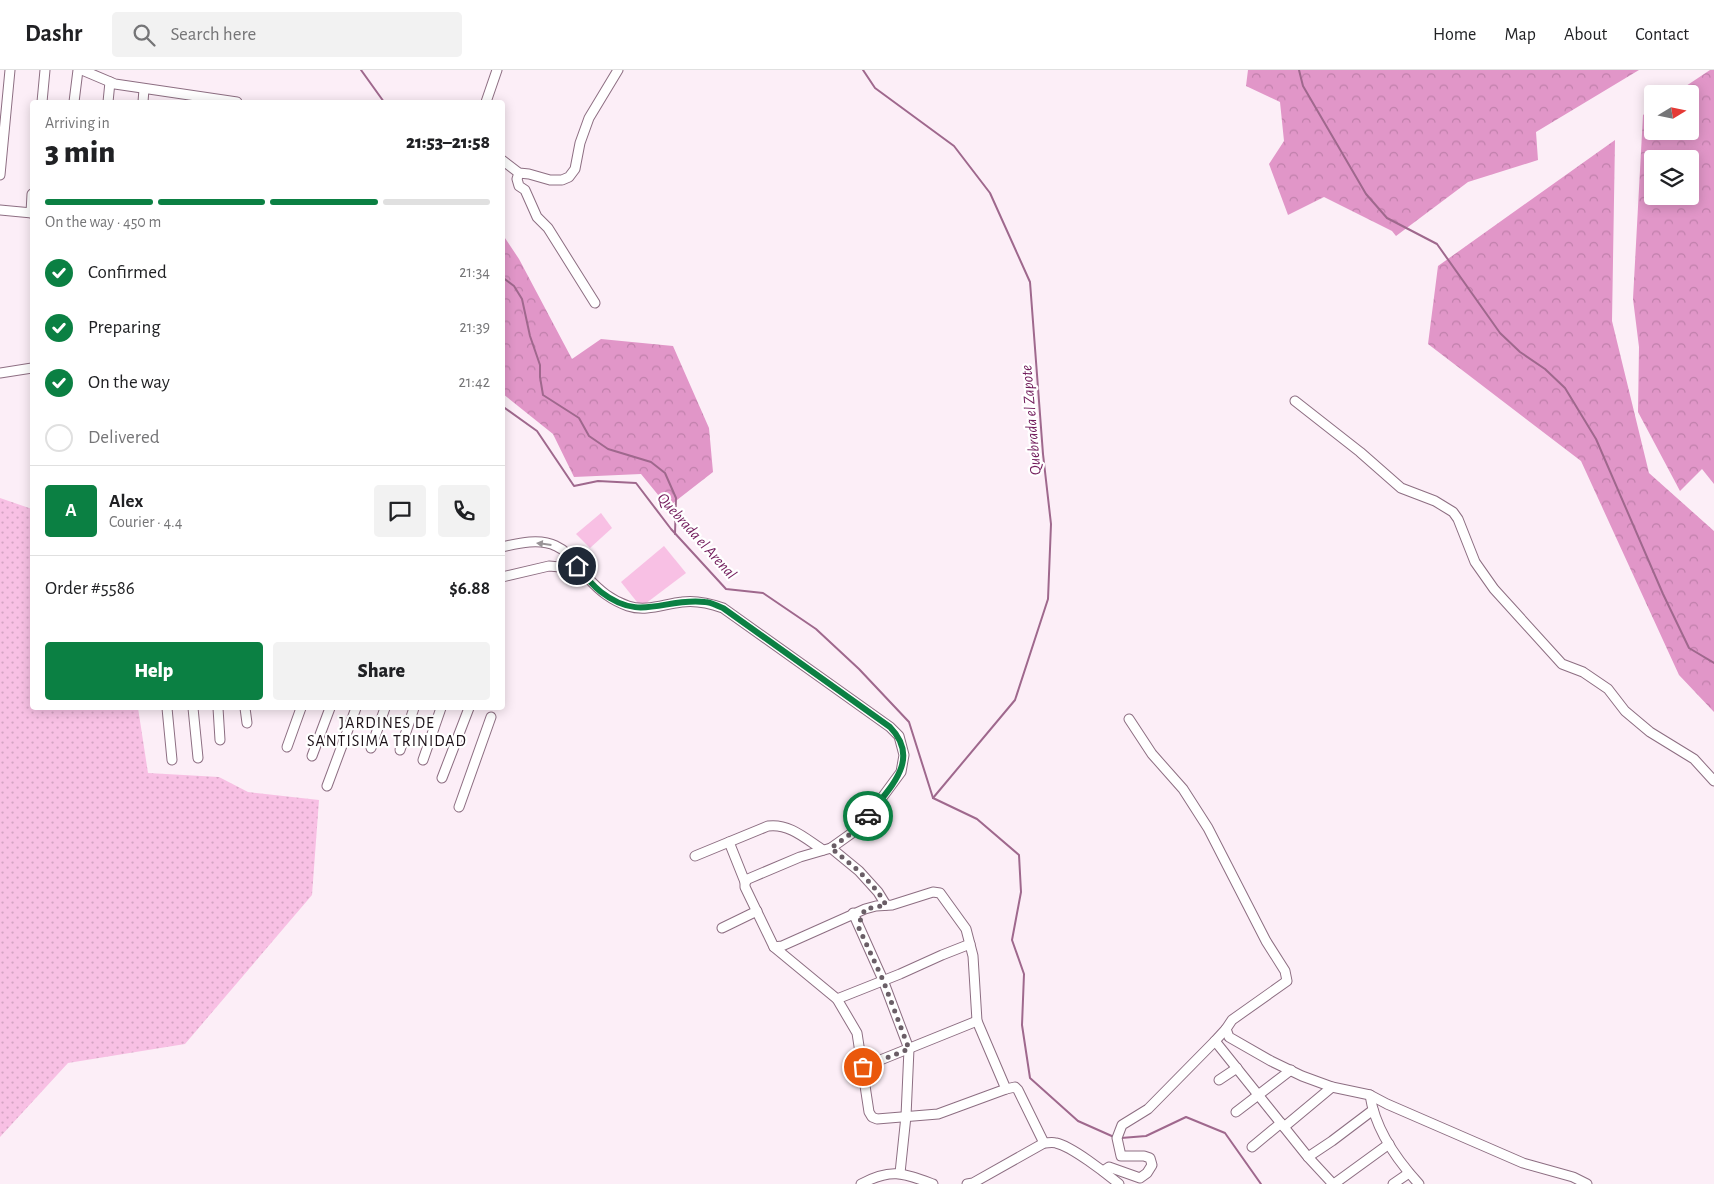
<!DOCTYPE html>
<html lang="en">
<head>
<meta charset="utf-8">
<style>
	:root { --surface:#fff; --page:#f2f2f2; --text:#202124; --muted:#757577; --line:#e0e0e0; --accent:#0b8043 }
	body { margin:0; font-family:"Alegreya Sans",sans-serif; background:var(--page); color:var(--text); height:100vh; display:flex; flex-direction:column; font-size:19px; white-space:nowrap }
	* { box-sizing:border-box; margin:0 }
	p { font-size:16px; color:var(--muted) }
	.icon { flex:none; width:28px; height:28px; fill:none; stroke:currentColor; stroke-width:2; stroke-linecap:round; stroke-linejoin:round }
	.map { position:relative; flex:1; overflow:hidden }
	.details { position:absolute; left:30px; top:30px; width:475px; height:610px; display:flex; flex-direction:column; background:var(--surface); border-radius:5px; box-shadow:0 2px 12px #0003 }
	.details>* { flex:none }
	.needle { width:32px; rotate:80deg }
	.tools { position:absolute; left:1644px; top:15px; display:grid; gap:10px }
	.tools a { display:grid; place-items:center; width:55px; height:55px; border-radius:5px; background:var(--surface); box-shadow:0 2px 12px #0003; font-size:25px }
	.pin { position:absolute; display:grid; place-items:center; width:42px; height:42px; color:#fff; margin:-21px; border:2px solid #fff; border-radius:50%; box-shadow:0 1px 5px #0007 }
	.courier { position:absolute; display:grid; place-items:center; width:50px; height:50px; margin:-25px; border:4px solid #0b8043; border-radius:50%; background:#fff; color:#222; box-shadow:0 1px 6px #0007 }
	.summary em { font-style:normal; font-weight:800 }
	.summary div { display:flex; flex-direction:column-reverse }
	.summary { display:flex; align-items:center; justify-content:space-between; height:85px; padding:0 15px }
	h1 { font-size:32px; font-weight:800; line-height:38px }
	.bar { display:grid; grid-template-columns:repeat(4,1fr); gap:8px 5px; align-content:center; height:60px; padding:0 15px }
	.bar i { height:6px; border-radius:4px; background:var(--line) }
	.bar .active { background:var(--accent) }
	.bar p { grid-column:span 4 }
	.line { display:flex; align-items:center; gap:12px; padding:0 15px; border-top:1px solid var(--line) }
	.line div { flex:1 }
	.round { display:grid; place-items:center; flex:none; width:52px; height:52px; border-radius:5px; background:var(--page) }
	ol { padding:0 15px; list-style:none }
	li { display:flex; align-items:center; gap:15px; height:55px }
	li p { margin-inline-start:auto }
	li .icon { padding:5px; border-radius:50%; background:var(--accent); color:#fff; stroke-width:4 }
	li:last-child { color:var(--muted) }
	li i { width:28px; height:28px; border:2px solid var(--line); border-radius:50% }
	.button { display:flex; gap:10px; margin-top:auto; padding:10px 15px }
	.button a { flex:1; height:58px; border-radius:5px; background:var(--accent); color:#fff; font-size:20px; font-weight:800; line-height:58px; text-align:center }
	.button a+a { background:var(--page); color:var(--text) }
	header { display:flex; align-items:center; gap:30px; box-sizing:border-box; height:70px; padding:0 25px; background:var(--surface); border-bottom:1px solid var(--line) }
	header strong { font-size:24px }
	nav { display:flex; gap:28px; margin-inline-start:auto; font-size:18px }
	.search { width:350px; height:45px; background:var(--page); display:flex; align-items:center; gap:12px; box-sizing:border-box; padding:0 18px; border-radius:5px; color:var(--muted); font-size:19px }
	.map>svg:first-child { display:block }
</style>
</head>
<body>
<header>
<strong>Dashr</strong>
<div class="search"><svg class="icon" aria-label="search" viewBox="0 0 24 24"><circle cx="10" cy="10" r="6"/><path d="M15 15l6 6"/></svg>Search here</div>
<nav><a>Home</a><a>Map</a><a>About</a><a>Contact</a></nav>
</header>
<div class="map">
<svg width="1714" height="1114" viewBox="0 0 1714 1114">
	<defs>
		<pattern id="grass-dots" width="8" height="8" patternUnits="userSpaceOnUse" patternTransform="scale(1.25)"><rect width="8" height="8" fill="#f8c0e4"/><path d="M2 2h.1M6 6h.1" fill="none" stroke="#d4a4c3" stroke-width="1.8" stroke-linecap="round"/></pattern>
		<pattern id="forest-crowns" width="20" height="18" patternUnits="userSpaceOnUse" patternTransform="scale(1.25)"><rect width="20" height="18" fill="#e196c8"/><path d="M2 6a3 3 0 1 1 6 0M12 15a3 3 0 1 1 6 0" fill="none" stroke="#c080ab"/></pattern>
	</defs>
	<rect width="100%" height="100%" fill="#fceef7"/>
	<polygon fill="url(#grass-dots)" points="0,428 32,439 32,638 138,638 148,703 219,707 248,722 319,730 312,825 185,974 68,993 0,1067"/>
	<g fill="url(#forest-crowns)" fill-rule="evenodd">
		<polygon points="1248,0 1639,0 1536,62 1538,90 1468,112 1396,166 1392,161 1324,127 1288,145 1269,94 1284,71 1280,32 1246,16"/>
		<path d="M1710,0h4v414l-12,-15 -22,22 -42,-79 1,-65 -6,-48 10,-184 9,-7v23h38v-37h-16zM1652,89h38v37h-38z"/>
		<polygon points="1615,70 1612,251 1649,403 1714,461 1714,642 1679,605 1581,391 1428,274 1438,196"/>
		<polygon points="503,165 519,189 572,289 601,269 673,276 709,358 713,402 668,437 641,404 574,407 553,364 503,324"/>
	</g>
	<g fill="#f8c0e4">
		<polygon points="601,443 612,458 590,478 576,464"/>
		<polygon points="664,476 686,503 641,537 621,512"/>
	</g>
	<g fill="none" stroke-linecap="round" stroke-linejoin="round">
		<g stroke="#9f688d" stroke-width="2">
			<polyline points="361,0 384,32"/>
			<polyline points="863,0 875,18 954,76 990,123 1030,212 1043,384 1051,454 1048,529 1015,630 933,728"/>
			<polyline points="1299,0 1303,16 1366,124 1387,148 1437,174 1500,263 1520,282 1545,299 1565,318 1596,369 1663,524 1689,578 1714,593"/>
			<polyline points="502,207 514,216 522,229 530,266 540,295 540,307 543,325 579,348 589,366 608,379 651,392 665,403 676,428 675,464"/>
			<polyline points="502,336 537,361 574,416 598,411 636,413 671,459 726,519 763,523 816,559 859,599 909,652 933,728"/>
			<polyline points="933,728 977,749 1019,785 1021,822 1012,870 1024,904 1022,955 1030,1008 1078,1051 1114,1067"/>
			<polyline points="1121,1068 1146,1066 1186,1047 1225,1063 1261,1114"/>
		</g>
		<defs>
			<g id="minor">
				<polyline points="82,0 115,14 237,32"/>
				<polyline points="42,32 45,0"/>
				<polyline points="74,32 78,0"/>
				<polyline points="108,32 110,12"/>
				<polyline points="143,32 144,19"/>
				<polyline points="486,32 497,0"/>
				<polyline points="502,90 519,103 529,104 550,110 562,110 569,107 575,99 580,73 589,48 618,0"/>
				<polyline points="519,103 517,109 519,116 525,120 537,147 548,158 595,233"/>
				<polyline points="0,105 10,0"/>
				<polyline points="0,140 32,143"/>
				<polyline points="31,143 32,124"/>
				<polyline points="0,303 32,298"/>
				<polyline points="1295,331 1360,382 1401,418 1435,431 1453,442 1458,449 1475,492 1494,519 1562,594 1583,602 1608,619 1625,641 1650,662 1694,689 1714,711"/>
				<path d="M502,477c17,-4 38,-9 54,-1 9,4 16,12 21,21 2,4 7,8 11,11 12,13 23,22 40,28 18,6 36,-2 54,-4 14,-2 27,1 41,6l167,119 9,9 5,19 -3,17 -34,46 -15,15 -21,15 -31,9 -52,22 -3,3"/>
				<polyline points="502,507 549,496 571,498 577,496"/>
				<polyline points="167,638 172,690"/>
				<polyline points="193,638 198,688"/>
				<polyline points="218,638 220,670"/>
				<polyline points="245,638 247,653"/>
				<polyline points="1129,649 1152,684 1183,719 1208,758 1266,871 1285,901 1287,911 1232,950 1226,959 1229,967 1271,991 1302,1006 1332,1017 1370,1025 1387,1034 1523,1093 1573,1107 1587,1114"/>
				<polyline points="287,677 301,638"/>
				<polyline points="371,678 385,638"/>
				<polyline points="400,680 414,638"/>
				<polyline points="312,686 330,638"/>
				<polyline points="423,690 441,638"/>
				<polyline points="442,708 469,638"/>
				<polyline points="327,716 356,638"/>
				<polyline points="459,737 491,647"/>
				<polyline points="729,772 745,812 745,817 774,877 837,929 857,963 869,1042 872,1047 877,1049 938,1044 1006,1019 1015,1017 1018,1020 1044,1073"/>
				<polyline points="831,778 859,801 878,822 886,835"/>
				<path d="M695,786l73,-30c21,-3 38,13 55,24"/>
				<polyline points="853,843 883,910 909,979 906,1046 900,1103"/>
				<polyline points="722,858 757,841"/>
				<polyline points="774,877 782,876 865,839 876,836 892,835 933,822 940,823 966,859 973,886 977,951 1006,1019"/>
				<polyline points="837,929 900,904 942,885 970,874"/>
				<polyline points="1226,959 1215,971 1308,1087 1333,1114"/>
				<polyline points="863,997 977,951"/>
				<polyline points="1219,1010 1237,998"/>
				<path d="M1370,1025c5,34 26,64 49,89"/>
				<polyline points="1236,1042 1291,1000"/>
				<polyline points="1284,1057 1332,1017"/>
				<polyline points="1252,1077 1281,1053"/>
				<polyline points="1308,1087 1332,1071 1373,1040"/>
				<polyline points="1103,1101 1109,1097 1140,1108 1147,1103 1152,1095 1150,1088 1144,1086 1121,1086 1117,1068 1122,1055 1148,1039 1215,971"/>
				<path d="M861,1114c30,-16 42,-11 72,0"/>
				<path d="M967,1114l6,-1 71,-40c4,0 8,-1 12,0 15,3 50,30 63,41"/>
				<polyline points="1334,1114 1389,1074"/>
				<polyline points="1393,1114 1409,1103"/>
			</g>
		</defs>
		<use href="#minor" stroke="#8d6e82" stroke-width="11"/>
		<use href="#minor" stroke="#fff" stroke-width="9"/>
	</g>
	<defs><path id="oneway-solid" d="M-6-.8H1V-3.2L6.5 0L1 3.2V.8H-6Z" transform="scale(1.25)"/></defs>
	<use fill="#999497" href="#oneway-solid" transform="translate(544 474) rotate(-173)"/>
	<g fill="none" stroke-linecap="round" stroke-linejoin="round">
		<polyline stroke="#6a5e66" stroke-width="5" stroke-dasharray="0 9" points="863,997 909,979 883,910 858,856 865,839 886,835 878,822 859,801 831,778 852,763 868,746"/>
		<path stroke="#0b8043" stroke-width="6" d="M577,496c7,9 15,19 24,26 40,31 63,5 104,10 6,0 12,4 18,6l167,119c32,33 -1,61 -22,89"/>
	</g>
	<g text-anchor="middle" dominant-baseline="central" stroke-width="4.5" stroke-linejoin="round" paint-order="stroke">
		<g font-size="16" font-style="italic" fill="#711b5b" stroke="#fff">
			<text transform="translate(1031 350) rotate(-95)">Quebrada el Zapote</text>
			<text transform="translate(697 466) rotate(48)">Quebrada el Arenal</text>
		</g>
		<g font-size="16" letter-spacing="1" fill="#1c1118" stroke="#fff">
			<text x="387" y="653">JARDINES DE<tspan x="387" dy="18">SANTISIMA TRINIDAD</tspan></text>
		</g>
	</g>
</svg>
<div class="tools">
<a><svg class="needle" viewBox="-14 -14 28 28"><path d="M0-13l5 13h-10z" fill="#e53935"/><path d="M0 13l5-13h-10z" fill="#757577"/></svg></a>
<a><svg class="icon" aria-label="layers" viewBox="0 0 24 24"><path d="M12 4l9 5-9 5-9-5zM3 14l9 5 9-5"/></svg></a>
</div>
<div class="pin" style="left:863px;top:997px;background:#ea580c"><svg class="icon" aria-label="bag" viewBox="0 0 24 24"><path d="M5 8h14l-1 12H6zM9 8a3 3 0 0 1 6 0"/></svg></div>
<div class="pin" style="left:577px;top:496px;background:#1f2937"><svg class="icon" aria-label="home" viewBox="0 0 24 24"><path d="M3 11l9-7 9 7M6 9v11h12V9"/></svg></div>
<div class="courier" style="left:868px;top:746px"><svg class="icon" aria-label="car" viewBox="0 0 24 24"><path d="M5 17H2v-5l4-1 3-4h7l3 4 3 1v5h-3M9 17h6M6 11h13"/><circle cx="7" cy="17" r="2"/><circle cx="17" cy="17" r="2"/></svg></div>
<section class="details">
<div class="summary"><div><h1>3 min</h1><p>Arriving in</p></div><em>21:53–21:58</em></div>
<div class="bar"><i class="active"></i><i class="active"></i><i class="active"></i><i></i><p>On the way · 450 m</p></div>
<ol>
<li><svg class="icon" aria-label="check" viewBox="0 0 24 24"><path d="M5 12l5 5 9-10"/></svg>Confirmed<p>21:34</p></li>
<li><svg class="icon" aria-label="check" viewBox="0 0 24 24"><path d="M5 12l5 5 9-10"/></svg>Preparing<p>21:39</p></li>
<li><svg class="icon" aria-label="check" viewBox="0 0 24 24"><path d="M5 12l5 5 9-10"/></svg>On the way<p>21:42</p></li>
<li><i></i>Delivered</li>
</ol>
<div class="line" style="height:90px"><b class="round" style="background:var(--accent);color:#fff">A</b><div><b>Alex</b><p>Courier · 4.4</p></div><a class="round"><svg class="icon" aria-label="chat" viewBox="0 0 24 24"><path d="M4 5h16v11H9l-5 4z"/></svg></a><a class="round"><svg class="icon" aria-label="phone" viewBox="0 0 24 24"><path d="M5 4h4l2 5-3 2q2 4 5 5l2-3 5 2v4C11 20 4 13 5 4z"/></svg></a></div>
<div class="line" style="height:65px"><div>Order #5586</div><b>$6.88</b></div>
<div class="button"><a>Help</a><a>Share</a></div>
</section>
</div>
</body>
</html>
